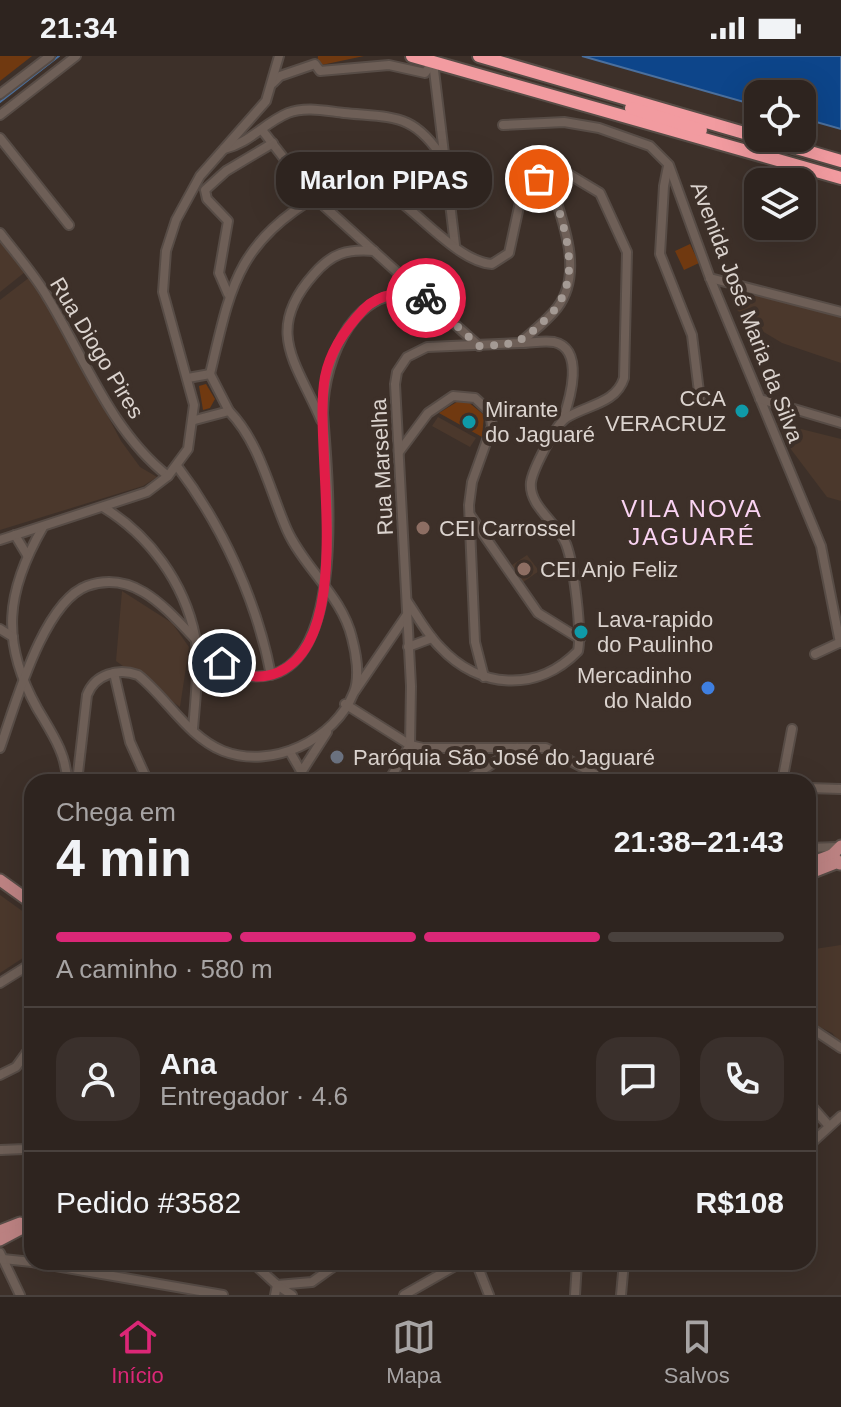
<!DOCTYPE html>
<html lang="pt">
<head>
<meta charset="utf-8">
<style>
	:root { --surface:#2e241f; --page:#3a302c; --text:#f1f3f6; --muted:#a7a4a4; --line:#49413d; --accent:#db2777 }
	body { margin:0; font-family:Arial,sans-serif; background:var(--page); color:var(--text); height:100vh; display:flex; flex-direction:column; font-size:30px; white-space:nowrap }
	* { box-sizing:border-box; margin:0 }
	p { font-size:26px; color:var(--muted) }
	.icon { flex:none; width:44px; height:44px; fill:none; stroke:currentColor; stroke-width:2; stroke-linecap:round; stroke-linejoin:round }
	.map { position:relative; flex:1; overflow:hidden }
	.sheet { position:absolute; left:24px; top:718px; width:792px; height:496px; display:flex; flex-direction:column; background:var(--surface); border-radius:24px; box-shadow:0 8px 32px #0002,0 0 0 2px var(--line) }
	.sheet>* { flex:none }
	.controls { position:absolute; left:744px; top:24px; display:grid; gap:16px }
	.controls a { display:grid; place-items:center; width:72px; height:72px; border-radius:16px; background:var(--surface); box-shadow:0 8px 32px #0002,0 0 0 2px var(--line); font-size:40px }
	.pin { position:absolute; display:grid; place-items:center; width:68px; height:68px; color:#fff; margin:-34px; border:4px solid #fff; border-radius:50%; box-shadow:0 2px 8px #0007 }
	.courier { position:absolute; display:grid; place-items:center; width:80px; height:80px; margin:-40px; border:6px solid #e11d48; border-radius:50%; background:#fff; color:#222; box-shadow:0 2px 10px #0007 }
	.bubble { position:absolute; height:56px; border-radius:24px; background:var(--surface); box-shadow:0 8px 32px #0002,0 0 0 2px var(--line); font-size:26px; font-weight:700; line-height:56px; text-align:center }
	.summary em { font-style:normal; font-weight:700 }
	.summary div { display:flex; flex-direction:column-reverse }
	.summary { display:flex; align-items:center; justify-content:space-between; height:136px; padding:0 32px }
	h1 { font-size:52px; font-weight:700; line-height:60px }
	.bar { display:grid; grid-template-columns:repeat(4,1fr); gap:12px 8px; align-content:center; height:96px; padding:0 32px }
	.bar i { height:10px; border-radius:6px; background:var(--line) }
	.bar .on { background:var(--accent) }
	.bar p { grid-column:span 4 }
	.line { display:flex; align-items:center; gap:20px; padding:0 32px; border-top:2px solid var(--line) }
	.line div { flex:1 }
	.round { display:grid; place-items:center; flex:none; width:84px; height:84px; border-radius:24px; background:var(--page) }
	.status { display:flex; justify-content:space-between; align-items:center; height:56px; padding:0 40px; background:var(--surface); direction:ltr }
	.status svg { height:22px; fill:currentColor }
	.menu { display:flex; justify-content:space-around; align-items:center; height:112px; border-top:2px solid var(--line); background:var(--surface); font-size:22px; color:var(--muted) }
	.menu a { display:grid; justify-items:center; gap:4px }
	.menu .on { color:var(--accent) }
	.map>svg:first-child { display:block }
</style>
</head>
<body>
<div class="status"><b>21:34</b><svg viewBox="0 0 49 12"><path d="M0 12V9h3v3zM5 12V6h3v6zM10 12V3h3v9zM15 12V0h3v12zM26 1h20v11H26zM47 4h2v5h-2z"/></svg></div>
<div class="map">
<svg width="841" height="1239" viewBox="0 0 841 1239">
	<rect width="100%" height="100%" fill="#3d3029"/>
	<g fill="#4b382c">
		<polygon points="0,185 25,216 0,236"/>
		<polygon points="30,221 40,232 121,385 140,411 157,421 143,430 0,474 0,244"/>
		<polygon points="744,230 841,260 841,307 782,287 762,275 737,254"/>
		<polygon points="438,361 476,382 470,391 432,370"/>
		<polygon points="777,367 841,383 841,445 827,441 790,392"/>
		<polygon points="527,499 539,515 522,527 509,511"/>
		<polygon points="122,535 172,567 189,591 180,651 116,605"/>
		<polygon points="0,839 32,862 32,896 0,917"/>
		<polygon points="841,889 841,987 832,977 808,965 808,894"/>
	</g>
	<g fill="#703910">
		<polygon points="0,0 32,0 0,25"/>
		<polygon points="318,0 364,0 317,10"/>
		<polygon points="690,188 699,207 684,214 675,195"/>
		<polygon points="206,328 215,343 210,352 203,354 199,330"/>
		<polygon points="460,344 467,345 484,359 482,381 439,357"/>
	</g>
	<polygon fill="#0d458a" stroke="#4b709e" stroke-width="2" points="582,0 841,0 841,73 802,62 802,38 758,38 758,50"/>
	<g fill="none" stroke-linecap="round" stroke-linejoin="round">
		<polyline stroke="#4b709e" stroke-width="2" points="0,46 59,0"/>
		<defs>
			<g id="minor">
				<polyline points="433,6 455,189"/>
				<polyline points="273,27 280,20 315,8 320,15 389,9 425,17 432,7"/>
				<polyline points="0,38 50,0"/>
				<polyline points="0,59 76,0"/>
				<polyline points="503,69 564,66 599,72 650,90 669,109 710,222 821,490 840,587"/>
				<polyline points="262,74 314,141 479,290"/>
				<polyline points="0,82 69,169"/>
				<path d="M224,93c26,-6 40,-26 64,-36 18,-7 38,-2 56,0 51,5 70,0 100,47"/>
				<polyline points="668,110 664,130 660,198 692,279 700,344"/>
				<path d="M0,177c16,21 35,42 48,65 37,61 63,133 120,178"/>
				<polyline points="710,222 841,256"/>
				<polyline points="228,238 219,217 228,165 207,143 205,134 226,115 273,87"/>
				<path d="M521,287c10,0 23,-3 33,-1 31,7 16,57 9,77"/>
				<path d="M210,318c21,-88 26,-130 110,-180 20,-12 41,-18 63,-5 31,18 74,73 109,75l17,-11 11,-51 19,-23 18,-6 13,2 30,18 27,59 -3,126c-8,26 -38,27 -58,40 -10,6 -33,51 -35,64 -3,24 27,41 35,62 8,21 16,87 12,107 -41,42 -99,38 -138,-4 -13,-13 -22,-30 -33,-46"/>
				<polyline points="188,322 210,318"/>
				<polyline points="760,343 841,367"/>
				<polyline points="195,364 229,355 210,318"/>
				<path d="M321,364c-24,-57 -58,-89 -7,-146 18,-21 33,-25 60,-23"/>
				<polyline points="399,396 428,357 453,340 475,342 490,356 492,370 472,426 469,449 475,586 484,621"/>
				<path d="M177,410c45,59 80,135 94,209"/>
				<path d="M103,451c46,28 81,75 92,129 5,25 0,67 -2,93"/>
				<polyline points="470,459 538,557 580,583"/>
				<path d="M43,471c-37,64 -43,114 -6,181 14,24 30,46 30,74"/>
				<polyline points="15,479 27,499"/>
				<polyline points="0,484 147,436 168,420 188,393 194,349 163,236 166,195 176,164 200,120 266,45 279,0"/>
				<polyline points="0,573 13,581"/>
				<polyline points="408,591 432,582"/>
				<polyline points="815,598 841,586"/>
				<polyline points="114,617 130,686 148,726"/>
				<polyline points="355,635 406,560"/>
				<polyline points="345,648 410,689 423,692 546,692 610,726"/>
				<path d="M0,692c15,-42 43,-146 87,-162 65,-23 100,59 145,85 13,6 28,7 42,3 73,-24 53,-202 49,-261 1,-56 33,-134 101,-116"/>
				<polyline points="290,696 301,715"/>
				<path d="M77,726l10,-87c8,-21 31,-27 51,-20 29,23 50,62 85,76 49,19 112,-11 131,-59 6,-15 2,-39 -2,-54 -10,-42 -48,-70 -65,-108 -18,-41 -27,-87 -58,-119"/>
				<polyline points="295,726 327,676"/>
				<path d="M388,726l22,-37 1,-59 -16,-302 2,-12 10,-15 20,-10 93,-4c12,-11 27,-22 37,-35 29,-38 3,-92 -9,-133"/>
				<polyline points="464,726 517,692"/>
				<polyline points="782,726 792,673"/>
				<polyline points="808,732 841,733"/>
				<polyline points="808,792 838,791"/>
				<polyline points="0,927 32,907"/>
				<polyline points="808,970 841,992"/>
				<polyline points="0,1019 16,1011 32,989"/>
				<polyline points="808,1046 829,1070"/>
				<polyline points="808,1090 841,1060"/>
				<polyline points="0,1094 25,1093 32,1088"/>
				<polyline points="0,1197 20,1239"/>
				<polyline points="3,1203 32,1206"/>
				<polyline points="32,1206 223,1239"/>
				<polyline points="252,1206 277,1229 312,1226 340,1206"/>
				<polyline points="476,1206 489,1239"/>
				<polyline points="275,1239 277,1229 292,1239"/>
				<polyline points="404,1239 462,1206"/>
				<polyline points="575,1239 577,1206"/>
				<polyline points="621,1239 624,1206"/>
			</g>
			<g id="major">
				<polyline points="808,808 832,799"/>
				<polyline points="840,808 832,799 841,790"/>
				<polyline points="808,818 836,807"/>
				<polyline points="0,824 32,847"/>
				<polyline points="0,1175 20,1167"/>
				<polyline points="0,1184 32,1167"/>
			</g>
			<g id="highway">
				<polyline points="412,0 841,122"/>
				<polyline points="479,0 758,81"/>
				<polyline points="631,52 701,74"/>
				<polyline points="762,82 841,105"/>
			</g>
		</defs>
		<use href="#minor" stroke="#574c46" stroke-width="12"/>
		<use href="#major" stroke="#574c46" stroke-width="15"/>
		<use href="#highway" stroke="#574c46" stroke-width="16"/>
		<use href="#minor" stroke="#6e5f57" stroke-width="8"/>
		<use href="#major" stroke="#bd8383" stroke-width="11"/>
		<use href="#highway" stroke="#f29ba0" stroke-width="12"/>
	</g>
	<g fill="none" stroke-linecap="round" stroke-linejoin="round">
		<path stroke="#a49a94" stroke-width="8" stroke-dasharray="0 14.4" d="M426,242l53,48c37,-2 38,0 66,-26 44,-40 17,-96 3,-145l-9,4"/>
		<path stroke="#e11d48" stroke-width="10" d="M222,607c17,13 36,18 57,9 79,-36 33,-227 46,-295 5,-26 21,-49 39,-68 16,-16 41,-19 62,-11"/>
	</g>
	<g fill="#0f9aa8" stroke="#3d3029" stroke-width="3">
		<circle cx="742" cy="355" r="8"/>
		<circle cx="469" cy="366" r="8"/>
		<circle cx="581" cy="576" r="8"/>
	</g>
	<g fill="#8d6e63" stroke="#3d3029" stroke-width="3">
		<circle cx="423" cy="472" r="8"/>
		<circle cx="524" cy="513" r="8"/>
	</g>
	<circle fill="#3f7fe0" stroke="#3d3029" stroke-width="3" cx="708" cy="632" r="8"/>
	<circle fill="#6b7280" stroke="#3d3029" stroke-width="3" cx="337" cy="701" r="8"/>
	<g text-anchor="middle" dominant-baseline="central" stroke-width="8" stroke-linejoin="round" paint-order="stroke">
		<g font-size="22" fill="#dbd3ce" stroke="#3d3029">
			<text transform="translate(747 256) rotate(69)">Avenida José Maria da Silva</text>
			<text transform="translate(97 292) rotate(59)">Rua Diogo Pires</text>
			<text transform="translate(382 411) rotate(-93)">Rua Marselha</text>
		</g>
		<g font-size="22" fill="#dbd3ce" stroke="#3d3029" text-anchor="start">
			<text x="726" y="342" text-anchor="end">CCA<tspan x="726" dy="25">VERACRUZ</tspan></text>
			<text x="485" y="353">Mirante<tspan x="485" dy="25">do Jaguaré</tspan></text>
			<text x="439" y="472">CEI Carrossel</text>
			<text x="540" y="513">CEI Anjo Feliz</text>
			<text x="597" y="563">Lava-rapido<tspan x="597" dy="25">do Paulinho</tspan></text>
			<text x="692" y="619" text-anchor="end">Mercadinho<tspan x="692" dy="25">do Naldo</tspan></text>
			<text x="353" y="701">Paróquia São José do Jaguaré</text>
		</g>
		<g font-size="24" letter-spacing="2" fill="#fad3f2" stroke="#3d3029">
			<text x="692" y="452">VILA NOVA<tspan x="692" dy="28">JAGUARÉ</tspan></text>
		</g>
	</g>
</svg>
<div class="controls">
<a><svg class="icon" aria-label="locate" viewBox="0 0 24 24"><circle cx="12" cy="12" r="6"/><path d="M12 2v4M12 18v4M2 12h4M18 12h4"/></svg></a>
<a><svg class="icon" aria-label="layers" viewBox="0 0 24 24"><path d="M12 4l9 5-9 5-9-5zM3 14l9 5 9-5"/></svg></a>
</div>
<div class="pin" style="left:539px;top:123px;background:#ea580c"><svg class="icon" aria-label="bag" viewBox="0 0 24 24"><path d="M5 8h14l-1 12H6zM9 8a3 3 0 0 1 6 0"/></svg></div>
<div class="pin" style="left:222px;top:607px;background:#1f2937"><svg class="icon" aria-label="home" viewBox="0 0 24 24"><path d="M3 11l9-7 9 7M6 9v11h12V9"/></svg></div>
<div class="courier" style="left:426px;top:242px"><svg class="icon" aria-label="bike" viewBox="0 0 24 24"><circle cx="6" cy="16" r="4"/><circle cx="18" cy="16" r="4"/><path d="M6 16l4-8h5l3 8M10 8l3 8H6M13 5h3"/></svg></div>
<div class="bubble" style="left:276px;top:96px;width:216px">Marlon PIPAS</div>
<section class="sheet">
<div class="summary"><div><h1>4 min</h1><p>Chega em</p></div><em>21:38–21:43</em></div>
<div class="bar"><i class="on"></i><i class="on"></i><i class="on"></i><i></i><p>A caminho · 580 m</p></div>
<div class="line" style="height:144px"><a class="round"><svg class="icon" aria-label="person" viewBox="0 0 24 24"><circle cx="12" cy="8" r="4"/><path d="M4 21q1-7 8-7t8 7"/></svg></a><div><b>Ana</b><p>Entregador · 4.6</p></div><a class="round"><svg class="icon" aria-label="chat" viewBox="0 0 24 24"><path d="M4 5h16v11H9l-5 4z"/></svg></a><a class="round"><svg class="icon" aria-label="phone" viewBox="0 0 24 24"><path d="M5 4h4l2 5-3 2q2 4 5 5l2-3 5 2v4C11 20 4 13 5 4z"/></svg></a></div>
<div class="line" style="height:104px"><div>Pedido #3582</div><b>R$108</b></div>
</section>
</div>
<nav class="menu">
<a class="on"><svg class="icon" aria-label="home" viewBox="0 0 24 24"><path d="M3 11l9-7 9 7M6 9v11h12V9"/></svg>Início</a>
<a><svg class="icon" aria-label="map" viewBox="0 0 24 24"><path d="M3 6l6-2 6 2 6-2v14l-6 2-6-2-6 2zM9 4v14M15 6v14"/></svg>Mapa</a>
<a><svg class="icon" aria-label="saved" viewBox="0 0 24 24"><path d="M7 4h10v16l-5-4-5 4z"/></svg>Salvos</a>
</nav>
</body>
</html>
